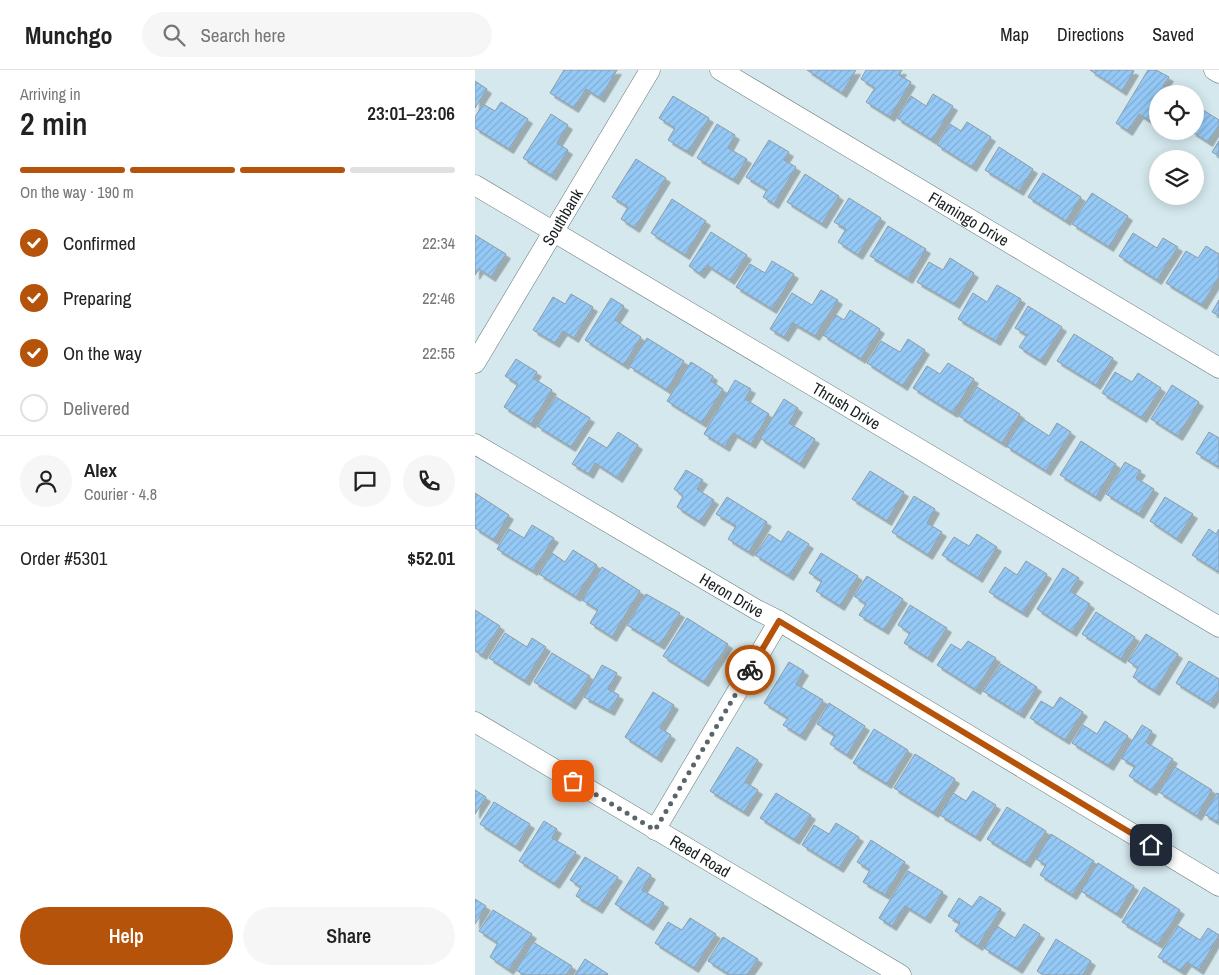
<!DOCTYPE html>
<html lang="en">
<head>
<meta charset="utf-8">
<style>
	:root { --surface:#fff; --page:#f6f6f6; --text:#222; --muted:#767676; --line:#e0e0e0; --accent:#b45309 }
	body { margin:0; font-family:"Archivo Narrow",sans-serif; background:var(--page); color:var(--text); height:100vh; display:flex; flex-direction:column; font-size:19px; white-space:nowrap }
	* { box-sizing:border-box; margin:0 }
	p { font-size:16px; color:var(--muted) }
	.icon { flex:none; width:28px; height:28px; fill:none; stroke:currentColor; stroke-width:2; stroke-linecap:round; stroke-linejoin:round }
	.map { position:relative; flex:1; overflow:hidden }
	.drawer { display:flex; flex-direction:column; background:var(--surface); width:475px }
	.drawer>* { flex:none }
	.fabs { position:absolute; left:674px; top:15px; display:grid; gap:10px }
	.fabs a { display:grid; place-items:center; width:55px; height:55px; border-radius:50%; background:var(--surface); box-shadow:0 2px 12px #0003; font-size:25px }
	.pin { position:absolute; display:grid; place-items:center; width:42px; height:42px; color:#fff; margin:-21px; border-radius:10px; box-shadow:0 2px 8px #0006 }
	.courier { position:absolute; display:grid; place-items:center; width:50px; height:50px; margin:-25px; border:4px solid #b45309; border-radius:50%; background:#fff; color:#222; box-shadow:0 1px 6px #0007 }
	.summary em { font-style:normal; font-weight:600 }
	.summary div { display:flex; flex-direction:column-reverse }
	.summary { display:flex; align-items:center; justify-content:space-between; height:85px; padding:0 20px }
	h1 { font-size:32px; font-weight:600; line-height:38px }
	.bar { display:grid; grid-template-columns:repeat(4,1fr); gap:8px 5px; align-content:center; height:60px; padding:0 20px }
	.bar i { height:6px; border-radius:4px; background:var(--line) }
	.bar .active { background:var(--accent) }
	.bar p { grid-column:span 4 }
	.line { display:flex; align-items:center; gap:12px; padding:0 20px; border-top:1px solid var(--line) }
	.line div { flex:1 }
	.round { display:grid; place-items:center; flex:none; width:52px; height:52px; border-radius:26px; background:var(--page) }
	ol { padding:0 20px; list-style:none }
	li { display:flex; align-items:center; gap:15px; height:55px }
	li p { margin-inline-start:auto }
	li .icon { padding:5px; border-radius:50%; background:var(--accent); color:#fff; stroke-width:4 }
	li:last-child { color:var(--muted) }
	li i { width:28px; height:28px; border:2px solid var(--line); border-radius:50% }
	.cta { display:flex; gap:10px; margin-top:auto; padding:10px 20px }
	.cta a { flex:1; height:58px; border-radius:30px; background:var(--accent); color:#fff; font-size:20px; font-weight:600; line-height:58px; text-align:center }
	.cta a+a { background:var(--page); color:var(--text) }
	header { display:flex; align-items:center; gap:30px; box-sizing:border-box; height:70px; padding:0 25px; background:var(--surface); border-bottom:1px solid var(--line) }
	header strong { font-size:24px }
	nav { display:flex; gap:28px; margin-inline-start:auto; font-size:18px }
	.search { width:350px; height:45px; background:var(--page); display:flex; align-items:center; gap:12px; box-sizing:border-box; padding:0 18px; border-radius:28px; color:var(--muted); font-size:19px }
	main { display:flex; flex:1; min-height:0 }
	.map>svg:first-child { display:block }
</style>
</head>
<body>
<header>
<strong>Munchgo</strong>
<div class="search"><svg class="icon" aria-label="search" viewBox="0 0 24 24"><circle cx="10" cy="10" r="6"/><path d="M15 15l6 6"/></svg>Search here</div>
<nav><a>Map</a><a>Directions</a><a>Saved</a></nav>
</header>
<main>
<section class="drawer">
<div class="summary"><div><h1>2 min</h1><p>Arriving in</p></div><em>23:01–23:06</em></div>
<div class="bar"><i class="active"></i><i class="active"></i><i class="active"></i><i></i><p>On the way · 190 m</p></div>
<ol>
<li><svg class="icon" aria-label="check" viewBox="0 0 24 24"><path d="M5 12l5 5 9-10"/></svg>Confirmed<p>22:34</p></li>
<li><svg class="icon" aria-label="check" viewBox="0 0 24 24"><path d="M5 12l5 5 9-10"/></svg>Preparing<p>22:46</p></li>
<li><svg class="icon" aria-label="check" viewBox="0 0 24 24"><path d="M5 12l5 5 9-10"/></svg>On the way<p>22:55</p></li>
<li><i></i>Delivered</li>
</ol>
<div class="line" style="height:90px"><a class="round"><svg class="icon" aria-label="person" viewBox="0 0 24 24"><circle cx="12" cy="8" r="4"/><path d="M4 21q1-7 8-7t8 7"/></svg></a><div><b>Alex</b><p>Courier · 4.8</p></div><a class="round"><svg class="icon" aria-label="chat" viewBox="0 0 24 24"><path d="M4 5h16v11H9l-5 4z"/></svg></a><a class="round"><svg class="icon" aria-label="phone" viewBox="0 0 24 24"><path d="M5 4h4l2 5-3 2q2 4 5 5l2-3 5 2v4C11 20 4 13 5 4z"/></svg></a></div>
<div class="line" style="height:65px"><div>Order #5301</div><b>$52.01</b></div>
<div class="cta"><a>Help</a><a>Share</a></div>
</section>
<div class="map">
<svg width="744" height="905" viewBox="0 0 744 905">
	<defs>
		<pattern id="building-hatch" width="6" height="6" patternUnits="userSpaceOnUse" patternTransform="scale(1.25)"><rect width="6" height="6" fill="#94c9f6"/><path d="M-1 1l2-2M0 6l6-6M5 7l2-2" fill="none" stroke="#7facd3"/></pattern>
		<filter id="shadow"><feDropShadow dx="4.5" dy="4.5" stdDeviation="0" flood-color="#0004"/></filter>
	</defs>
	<rect width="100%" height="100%" fill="#d4e8ed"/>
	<g fill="url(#building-hatch)" stroke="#8f9ba6" filter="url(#shadow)">
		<polygon points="89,0 142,0 125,28 111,19 99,38 75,23"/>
		<polygon points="332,0 381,0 367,23"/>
		<polygon points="391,0 427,0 424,5 436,12 415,47 391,32 400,18 386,9"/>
		<polygon points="615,0 657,0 659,1 647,21"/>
		<polygon points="673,0 681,0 694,7 688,16 701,24 682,24 682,55 664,44 653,61 641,53"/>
		<polygon points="0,11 12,19 0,38"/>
		<polygon points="458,24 478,36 457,70 422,48 436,26 451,36"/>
		<polygon points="198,26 234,48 213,82 193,70 200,58 184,48"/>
		<polygon points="26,32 53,49 34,79 0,58 0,47 8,34 20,41"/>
		<polygon points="720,35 744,50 744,55 733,72 716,61 720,61"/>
		<polygon points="76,44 93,55 82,73 93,80 77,106 48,88"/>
		<polygon points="492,52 516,67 497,97 462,75 475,54 486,61"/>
		<polygon points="242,54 260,65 253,78 272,89 259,110 222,88"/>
		<polygon points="294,70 314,82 309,90 321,97 299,134 288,127 292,120 271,107"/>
		<polygon points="744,71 744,86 737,82"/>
		<polygon points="524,77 558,99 544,121 510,100"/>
		<polygon points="161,89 191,108 160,158 146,149 153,137 137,127"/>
		<polygon points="568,103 606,127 591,151 553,127"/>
		<polygon points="330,104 364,126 347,154 312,132"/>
		<polygon points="617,123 653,146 634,177 597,154"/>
		<polygon points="374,128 406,148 383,185 363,172 371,159 359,152"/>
		<polygon points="197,129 231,151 210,185 176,163"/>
		<polygon points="413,156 451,179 433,209 395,186"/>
		<polygon points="236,162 272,185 255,210 232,195 225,204 214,196"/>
		<polygon points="658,163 682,178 688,168 703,177 682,210 644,186"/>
		<polygon points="0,165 31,184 16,207 4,199 0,205"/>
		<polygon points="731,176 744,184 744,207 727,235 691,213 711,181 723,188"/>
		<polygon points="475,188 499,203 480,234 442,212 454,192 468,200"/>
		<polygon points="297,191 319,204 297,239 261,217 275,194 290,203"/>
		<polygon points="522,215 546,229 521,271 483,249 498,223 512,232"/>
		<polygon points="346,220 363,230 340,266 318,253 309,267 295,259 317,223 337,235"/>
		<polygon points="96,224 118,237 99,268 88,261 80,273 58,260 78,227 90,234"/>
		<polygon points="136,228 149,236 140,250 166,267 149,295 110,270"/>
		<polygon points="744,230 744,246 737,242"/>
		<polygon points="553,236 587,257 566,291 544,277 552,265 540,258"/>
		<polygon points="375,240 405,259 386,289 348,265 361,245 369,250"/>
		<polygon points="599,264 638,288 621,315 582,291"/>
		<polygon points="172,268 209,291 192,320 154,296"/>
		<polygon points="433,269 450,280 428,316 392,293 406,271 425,282"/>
		<polygon points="41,289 62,302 58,308 77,320 56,354 29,337 43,314 30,306"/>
		<polygon points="216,292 238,306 236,311 248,319 227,353 192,331"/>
		<polygon points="473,293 499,309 478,343 438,318 452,296 465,304"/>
		<polygon points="640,302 657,312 663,303 686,318 667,348 627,323"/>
		<polygon points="260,310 276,319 270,329 294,344 276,374 258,363 250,377 229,364"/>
		<polygon points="697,315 724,332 703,366 676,349"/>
		<polygon points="502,317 545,344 527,373 484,346"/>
		<polygon points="81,327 115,348 96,377 62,356"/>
		<polygon points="309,329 323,338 314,353 340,369 325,394 285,368"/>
		<polygon points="548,349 574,366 582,353 596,362 571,401 531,376"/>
		<polygon points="143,362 163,375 143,408 120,393 114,404 97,394 114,367 132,378"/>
		<polygon points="734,362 744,368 744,397 721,383"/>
		<polygon points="606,371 641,394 621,427 585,405"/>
		<polygon points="650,392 666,401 661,408 679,419 664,444 631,424"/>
		<polygon points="211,400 228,410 222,419 239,430 225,452 202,437 208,426 199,419"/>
		<polygon points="395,401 429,422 412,451 377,429"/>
		<polygon points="0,423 34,445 19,470 0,458"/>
		<polygon points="439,426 460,439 452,453 467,462 453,485 417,462"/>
		<polygon points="252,427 292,452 274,482 253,469 261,456 241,444"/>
		<polygon points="690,427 718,444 702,469 675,451"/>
		<polygon points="57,455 79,468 58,501 22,479 34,459 49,468"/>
		<polygon points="734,459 741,464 744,459 744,502 717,485"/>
		<polygon points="313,461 334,474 314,506 280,485 294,464 306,472"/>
		<polygon points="502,464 522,477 503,508 467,485 479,467 494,476"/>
		<polygon points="98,480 122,495 101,527 64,504 77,483 90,492"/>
		<polygon points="346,483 383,506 365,536 341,521 347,511 334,503"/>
		<polygon points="551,491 572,504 548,543 514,522 530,497 542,505"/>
		<polygon points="127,497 165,521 137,567 115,553 123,540 107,530"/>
		<polygon points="588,498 604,508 595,521 615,534 597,562 562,539"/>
		<polygon points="392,506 428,529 409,560 384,545 391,534 379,526"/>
		<polygon points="171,524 205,543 185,575 152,555"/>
		<polygon points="435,535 472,558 453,588 429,573 435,563 423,555"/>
		<polygon points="0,540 25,556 7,585 0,581"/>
		<polygon points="621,542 660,567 646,589 607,564"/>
		<polygon points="212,548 253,574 229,612 188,586"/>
		<polygon points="30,563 52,577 57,568 71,577 50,611 14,588"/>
		<polygon points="671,564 703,584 680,621 658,607 663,598 653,591"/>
		<polygon points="493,571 521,588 501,620 462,595 476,574 486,580"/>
		<polygon points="77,583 115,606 96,635 59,612"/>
		<polygon points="714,591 744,609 744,620 735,634 701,613"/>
		<polygon points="314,592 329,601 321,614 348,630 326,666 308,655 313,648 289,633"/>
		<polygon points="526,594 562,617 545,644 508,621"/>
		<polygon points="127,595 142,603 133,619 144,625 135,641 109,627"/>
		<polygon points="178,622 199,635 185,658 196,665 182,688 150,667"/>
		<polygon points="585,627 608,642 590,670 555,648 566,631 578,638"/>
		<polygon points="354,633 390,656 372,685 355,674 360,665 342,654"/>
		<polygon points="630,651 653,666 634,696 597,673 608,655 622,664"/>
		<polygon points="667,655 677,661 671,672 698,689 677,721 654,706 660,696 646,688"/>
		<polygon points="399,659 433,680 412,714 378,693"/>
		<polygon points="262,677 283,690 270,712 283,720 269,742 235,721"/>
		<polygon points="440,684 480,709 459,743 419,718"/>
		<polygon points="700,697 737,720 722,746 684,722"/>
		<polygon points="0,720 11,727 0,744"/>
		<polygon points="498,721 521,735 501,767 465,745 478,723 491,731"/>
		<polygon points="301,723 336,745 320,770 285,748"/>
		<polygon points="742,723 744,724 744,753 729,744"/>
		<polygon points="19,732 55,754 41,777 5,754"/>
		<polygon points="532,737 571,761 551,793 512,769"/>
		<polygon points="69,751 82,759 77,768 101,782 80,814 44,791"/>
		<polygon points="361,753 384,767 364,798 327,775 339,755 354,764"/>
		<polygon points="576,764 619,791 597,825 565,805 571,795 561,789"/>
		<polygon points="396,770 430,792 410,825 388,812 395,800 382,792"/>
		<polygon points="110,787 143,807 123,839 101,826 106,817 95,810"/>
		<polygon points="623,793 659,816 642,844 606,821"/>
		<polygon points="163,797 176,805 167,820 189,833 174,856 140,834"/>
		<polygon points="433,801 468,822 451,849 430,836 417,856 404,848"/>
		<polygon points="669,817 705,840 683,874 647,852"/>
		<polygon points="505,826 526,839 503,876 480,861 485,853 473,846 484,828 497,837"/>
		<polygon points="0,829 11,836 0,854"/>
		<polygon points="18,840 57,864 34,900 15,887 23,873 4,861"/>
		<polygon points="215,848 241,864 219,898 180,873 193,852 207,860"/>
		<polygon points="549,854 565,864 543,899 509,878 522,856 540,868"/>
		<polygon points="703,856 725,870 733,858 744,865 724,900 712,892 706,901 683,887"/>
		<polygon points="248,867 283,889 272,905 255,905 233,891"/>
		<polygon points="581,869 616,891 608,905 568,905 562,901"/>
		<polygon points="58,872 97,896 91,905 49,905 41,900"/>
		<polygon points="110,889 133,904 132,905 100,905"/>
	</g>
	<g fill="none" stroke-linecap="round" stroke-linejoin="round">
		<defs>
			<g id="minor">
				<path id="s1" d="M245,0l499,298"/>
				<polyline points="739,0 744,3"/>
				<path id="s2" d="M0,115l744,442"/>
				<path id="s3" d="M0,293l175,-293"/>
				<path id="s4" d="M0,374l282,166 22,11 440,265"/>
				<path id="s5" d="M0,652l426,253"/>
				<polyline points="180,760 304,551"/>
			</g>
		</defs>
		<use href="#minor" stroke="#66777c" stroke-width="21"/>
		<use href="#minor" stroke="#fff" stroke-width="20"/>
	</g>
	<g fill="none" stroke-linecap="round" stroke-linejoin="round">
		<polyline stroke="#596568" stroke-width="5" stroke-dasharray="0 9" points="98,711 180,760 275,600"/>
		<polyline stroke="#b45309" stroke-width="6" points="275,600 304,551 676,775"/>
	</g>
	<g text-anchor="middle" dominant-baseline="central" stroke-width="4" stroke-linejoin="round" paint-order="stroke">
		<g font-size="16" fill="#171e20" stroke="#fff">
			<text stroke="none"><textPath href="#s3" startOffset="170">Southbank</textPath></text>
			<text stroke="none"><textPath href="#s1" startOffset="290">Flamingo Drive</textPath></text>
			<text stroke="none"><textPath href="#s2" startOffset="432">Thrush Drive</textPath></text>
			<text stroke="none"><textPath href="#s4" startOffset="298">Heron Drive</textPath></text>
			<text stroke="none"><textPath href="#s5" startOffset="262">Reed Road</textPath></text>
		</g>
	</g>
</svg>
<div class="fabs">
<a><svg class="icon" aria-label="locate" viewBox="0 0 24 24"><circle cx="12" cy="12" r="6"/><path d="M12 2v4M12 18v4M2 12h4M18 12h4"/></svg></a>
<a><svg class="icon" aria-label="layers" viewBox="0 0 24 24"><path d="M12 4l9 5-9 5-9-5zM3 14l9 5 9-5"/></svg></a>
</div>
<div class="pin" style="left:98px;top:711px;background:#ea580c"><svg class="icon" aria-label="bag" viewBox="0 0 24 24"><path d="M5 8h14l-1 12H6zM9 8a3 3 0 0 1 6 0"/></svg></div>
<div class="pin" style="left:676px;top:775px;background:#1f2937"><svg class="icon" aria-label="home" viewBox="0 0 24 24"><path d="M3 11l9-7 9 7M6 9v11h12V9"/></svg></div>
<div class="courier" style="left:275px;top:600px"><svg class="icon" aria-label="bike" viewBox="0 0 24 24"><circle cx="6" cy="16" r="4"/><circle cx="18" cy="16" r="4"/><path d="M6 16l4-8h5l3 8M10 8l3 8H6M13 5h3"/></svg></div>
</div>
</main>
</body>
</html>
